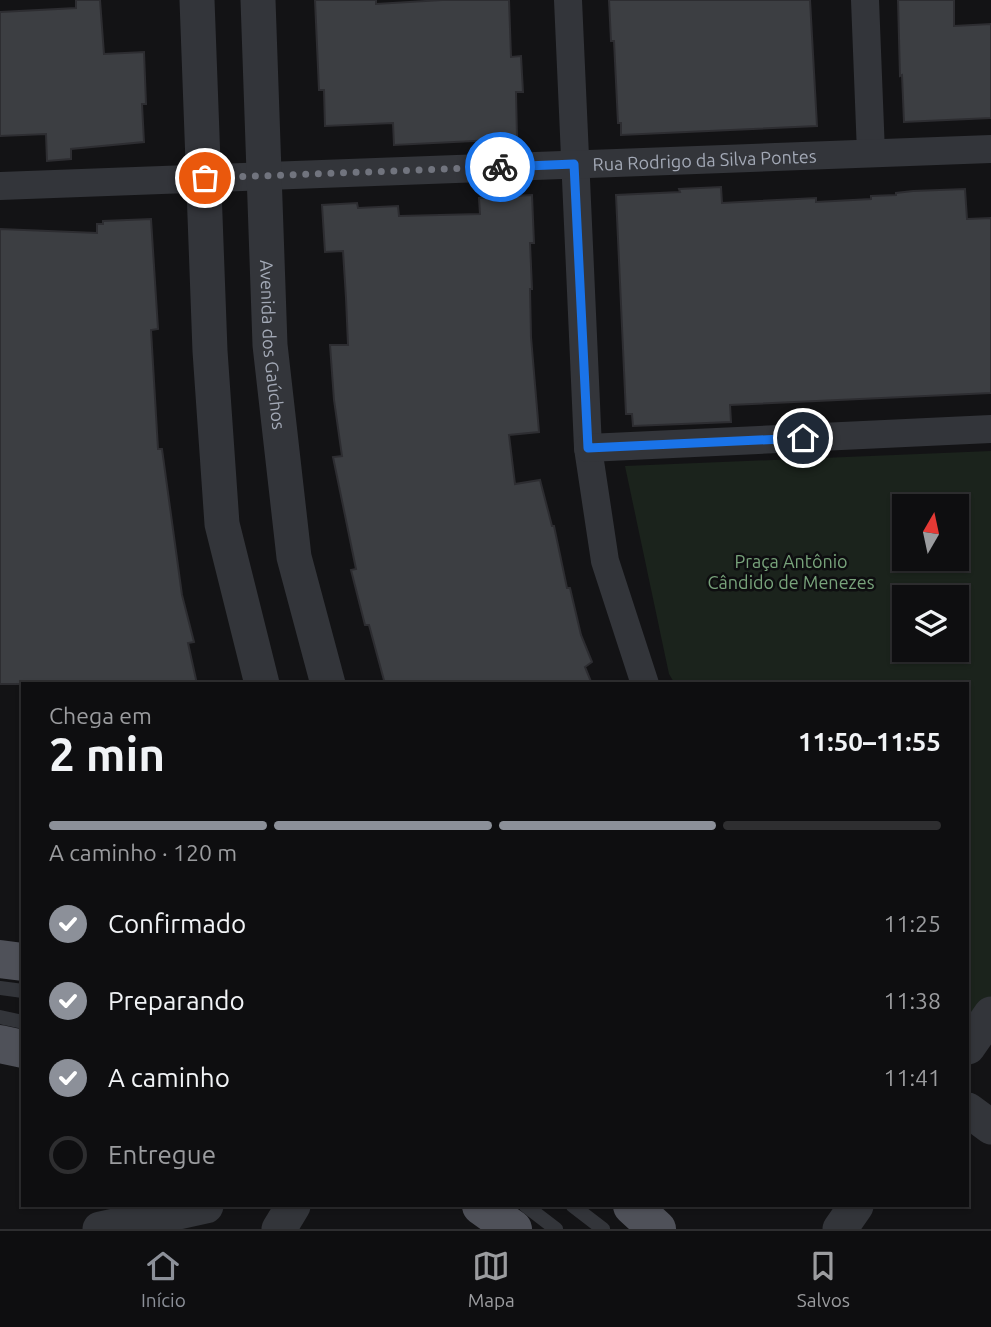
<!DOCTYPE html>
<html lang="pt">
<head>
<meta charset="utf-8">
<style>
	:root { --surface:#0e0e10; --page:#171719; --text:#f1f3f6; --muted:#9b9c9f; --line:#2e2e30; --accent:#8c9099 }
	body { margin:0; font-family:Ubuntu,sans-serif; background:var(--page); color:var(--text); height:100vh; display:flex; flex-direction:column; font-size:26px; white-space:nowrap }
	* { box-sizing:border-box; margin:0 }
	p { font-size:23px; color:var(--muted) }
	.icon { flex:none; width:38px; height:38px; fill:none; stroke:currentColor; stroke-width:2; stroke-linecap:round; stroke-linejoin:round }
	.map { position:relative; flex:1; overflow:hidden }
	.sheet { position:absolute; left:21px; top:682px; width:948px; height:525px; display:flex; flex-direction:column; background:var(--surface); border-radius:0px; box-shadow:0 2px 5px #0004,0 0 0 2px var(--line) }
	.sheet>* { flex:none }
	.needle { width:46px; rotate:9deg }
	.controls { position:absolute; left:892px; top:494px; display:grid; gap:14px }
	.controls a { display:grid; place-items:center; width:77px; height:77px; border-radius:0px; background:var(--surface); box-shadow:0 2px 5px #0004,0 0 0 2px var(--line); font-size:35px }
	.pin { position:absolute; display:grid; place-items:center; width:60px; height:60px; color:#fff; margin:-30px; border:4px solid #fff; border-radius:50%; box-shadow:0 2px 7px #0007 }
	.courier { position:absolute; display:grid; place-items:center; width:70px; height:70px; margin:-35px; border:5px solid #1a73e8; border-radius:50%; background:#fff; color:#222; box-shadow:0 2px 9px #0007 }
	.summary em { font-style:normal; font-weight:700 }
	.summary div { display:flex; flex-direction:column-reverse }
	.summary { display:flex; align-items:center; justify-content:space-between; height:119px; padding:0 28px }
	h1 { font-size:46px; font-weight:700; line-height:52px }
	.bar { display:grid; grid-template-columns:repeat(4,1fr); gap:10px 7px; align-content:center; height:84px; padding:0 28px }
	.bar i { height:9px; border-radius:5px; background:var(--line) }
	.bar .selected { background:var(--accent) }
	.bar p { grid-column:span 4 }
	ol { padding:0 28px; list-style:none }
	li { display:flex; align-items:center; gap:21px; height:77px }
	li p { margin-inline-start:auto }
	li .icon { padding:7px; border-radius:50%; background:var(--accent); color:#fff; stroke-width:4 }
	li:last-child { color:var(--muted) }
	li i { width:38px; height:38px; border:4px solid var(--line); border-radius:50% }
	.tab-bar { display:flex; justify-content:space-around; align-items:center; height:98px; border-top:2px solid var(--line); background:var(--surface); font-size:19px; color:var(--muted) }
	.tab-bar a { display:grid; justify-items:center; gap:4px }
	.tab-bar .selected { color:var(--accent) }
	.map>svg:first-child { display:block }
</style>
</head>
<body>
<div class="map">
<svg width="991" height="1229" viewBox="0 0 991 1229">
	<rect width="100%" height="100%" fill="#131315"/>
	<path fill="#1b231c" fill-rule="evenodd" d="M991,451v546l-23,33v-346h-293l-6,-10 -44,-208zM905,506h52v52h-52zM905,597h52v52h-52z"/>
	<g fill="#3c3e42" stroke="#2d2d31" stroke-width="2">
		<polygon points="76,0 100,0 104,54 144,52 146,104 142,104 144,142 71,149 71,159 47,161 46,134 0,136 0,12 76,8"/>
		<polygon points="315,0 376,0 376,4 442,0 509,0 511,57 521,56 523,92 516,92 517,139 394,145 393,123 325,126 324,90 319,90"/>
		<polygon points="609,0 810,0 817,126 621,135 621,123 618,123 614,41 611,41"/>
		<polygon points="898,0 954,0 954,26 991,24 991,118 904,122 902,75 900,76"/>
		<polygon points="721,187 722,203 816,198 816,202 871,199 871,196 896,195 896,193 913,191 965,189 967,219 991,218 991,393 730,405 731,422 633,426 632,414 626,414 616,195 680,192 679,189"/>
		<polygon points="532,195 534,243 530,243 532,289 530,289 531,337 539,432 509,435 515,484 540,480 552,526 554,526 567,588 570,588 581,635 592,662 585,667 592,684 385,684 369,625 365,625 351,570 356,569 333,457 342,456 334,400 330,345 348,345 346,298 343,251 325,252 322,205 357,203 358,208 398,206 399,216 480,214 479,198"/>
		<polygon points="151,219 158,329 151,330 158,449 162,449 182,595 194,642 188,643 197,684 0,684 0,229 97,233 97,224 103,224 103,221"/>
	</g>
	<g fill="none" stroke-linecap="round" stroke-linejoin="round">
		<g stroke="#33353a" stroke-width="14">
			<polyline points="0,988 23,991"/>
			<polyline points="0,1017 23,1022"/>
			<polyline points="526,1206 556,1229"/>
			<polyline points="573,1206 603,1229"/>
		</g>
		<g stroke="#33353a" stroke-width="28">
			<polyline points="568,0 588,448 605,561 645,684"/>
			<polyline points="865,0 871,153"/>
			<path id="s1" d="M0,186l991,-37"/>
			<polyline points="588,448 991,429"/>
		</g>
		<g stroke="#33353a" stroke-width="35">
			<polyline points="197,0 210,351 222,524 262,684"/>
			<path id="s2" d="M258,0l12,345 24,212 34,127"/>
			<polyline points="968,1047 991,1014"/>
			<polyline points="968,1110 991,1127"/>
			<polyline points="100,1229 206,1206"/>
			<polyline points="279,1229 293,1206"/>
			<polyline points="840,1229 856,1206"/>
		</g>
		<g stroke="#4f5159" stroke-width="38">
			<polyline points="0,959 23,962"/>
			<polyline points="0,1044 23,1049"/>
			<polyline points="481,1206 513,1229"/>
			<polyline points="632,1206 657,1229"/>
		</g>
	</g>
	<g fill="none" stroke-linecap="round" stroke-linejoin="round">
		<polyline stroke="#71747e" stroke-width="7" stroke-dasharray="0 12.6" points="205,178 500,167"/>
		<polyline stroke="#1a73e8" stroke-width="9" points="500,167 574,164 588,448 803,438"/>
	</g>
	<g text-anchor="middle" dominant-baseline="central" stroke-width="5" stroke-linejoin="round" paint-order="stroke">
		<g font-size="18" fill="#a3a9b6" stroke="#0e0e10">
			<text stroke="none"><textPath href="#s1" startOffset="705">Rua Rodrigo da Silva Pontes</textPath></text>
			<text stroke="none"><textPath href="#s2" startOffset="345">Avenida dos Gaúchos</textPath></text>
		</g>
		<g font-size="18" fill="#78a37b" stroke="#0e0e10">
			<text x="791" y="561">Praça Antônio<tspan x="791" dy="21">Cândido de Menezes</tspan></text>
		</g>
	</g>
</svg>
<div class="controls">
<a><svg class="needle" viewBox="-14 -14 28 28"><path d="M0-13l5 13h-10z" fill="#e53935"/><path d="M0 13l5-13h-10z" fill="#9b9c9f"/></svg></a>
<a><svg class="icon" aria-label="layers" viewBox="0 0 24 24"><path d="M12 4l9 5-9 5-9-5zM3 14l9 5 9-5"/></svg></a>
</div>
<div class="pin" style="left:205px;top:178px;background:#ea580c"><svg class="icon" aria-label="bag" viewBox="0 0 24 24"><path d="M5 8h14l-1 12H6zM9 8a3 3 0 0 1 6 0"/></svg></div>
<div class="pin" style="left:803px;top:438px;background:#1f2937"><svg class="icon" aria-label="home" viewBox="0 0 24 24"><path d="M3 11l9-7 9 7M6 9v11h12V9"/></svg></div>
<div class="courier" style="left:500px;top:167px"><svg class="icon" aria-label="bike" viewBox="0 0 24 24"><circle cx="6" cy="16" r="4"/><circle cx="18" cy="16" r="4"/><path d="M6 16l4-8h5l3 8M10 8l3 8H6M13 5h3"/></svg></div>
<section class="sheet">
<div class="summary"><div><h1>2 min</h1><p>Chega em</p></div><em>11:50–11:55</em></div>
<div class="bar"><i class="selected"></i><i class="selected"></i><i class="selected"></i><i></i><p>A caminho · 120 m</p></div>
<ol>
<li><svg class="icon" aria-label="check" viewBox="0 0 24 24"><path d="M5 12l5 5 9-10"/></svg>Confirmado<p>11:25</p></li>
<li><svg class="icon" aria-label="check" viewBox="0 0 24 24"><path d="M5 12l5 5 9-10"/></svg>Preparando<p>11:38</p></li>
<li><svg class="icon" aria-label="check" viewBox="0 0 24 24"><path d="M5 12l5 5 9-10"/></svg>A caminho<p>11:41</p></li>
<li><i></i>Entregue</li>
</ol>
</section>
</div>
<nav class="tab-bar">
<a class="selected"><svg class="icon" aria-label="home" viewBox="0 0 24 24"><path d="M3 11l9-7 9 7M6 9v11h12V9"/></svg>Início</a>
<a><svg class="icon" aria-label="map" viewBox="0 0 24 24"><path d="M3 6l6-2 6 2 6-2v14l-6 2-6-2-6 2zM9 4v14M15 6v14"/></svg>Mapa</a>
<a><svg class="icon" aria-label="saved" viewBox="0 0 24 24"><path d="M7 4h10v16l-5-4-5 4z"/></svg>Salvos</a>
</nav>
</body>
</html>
